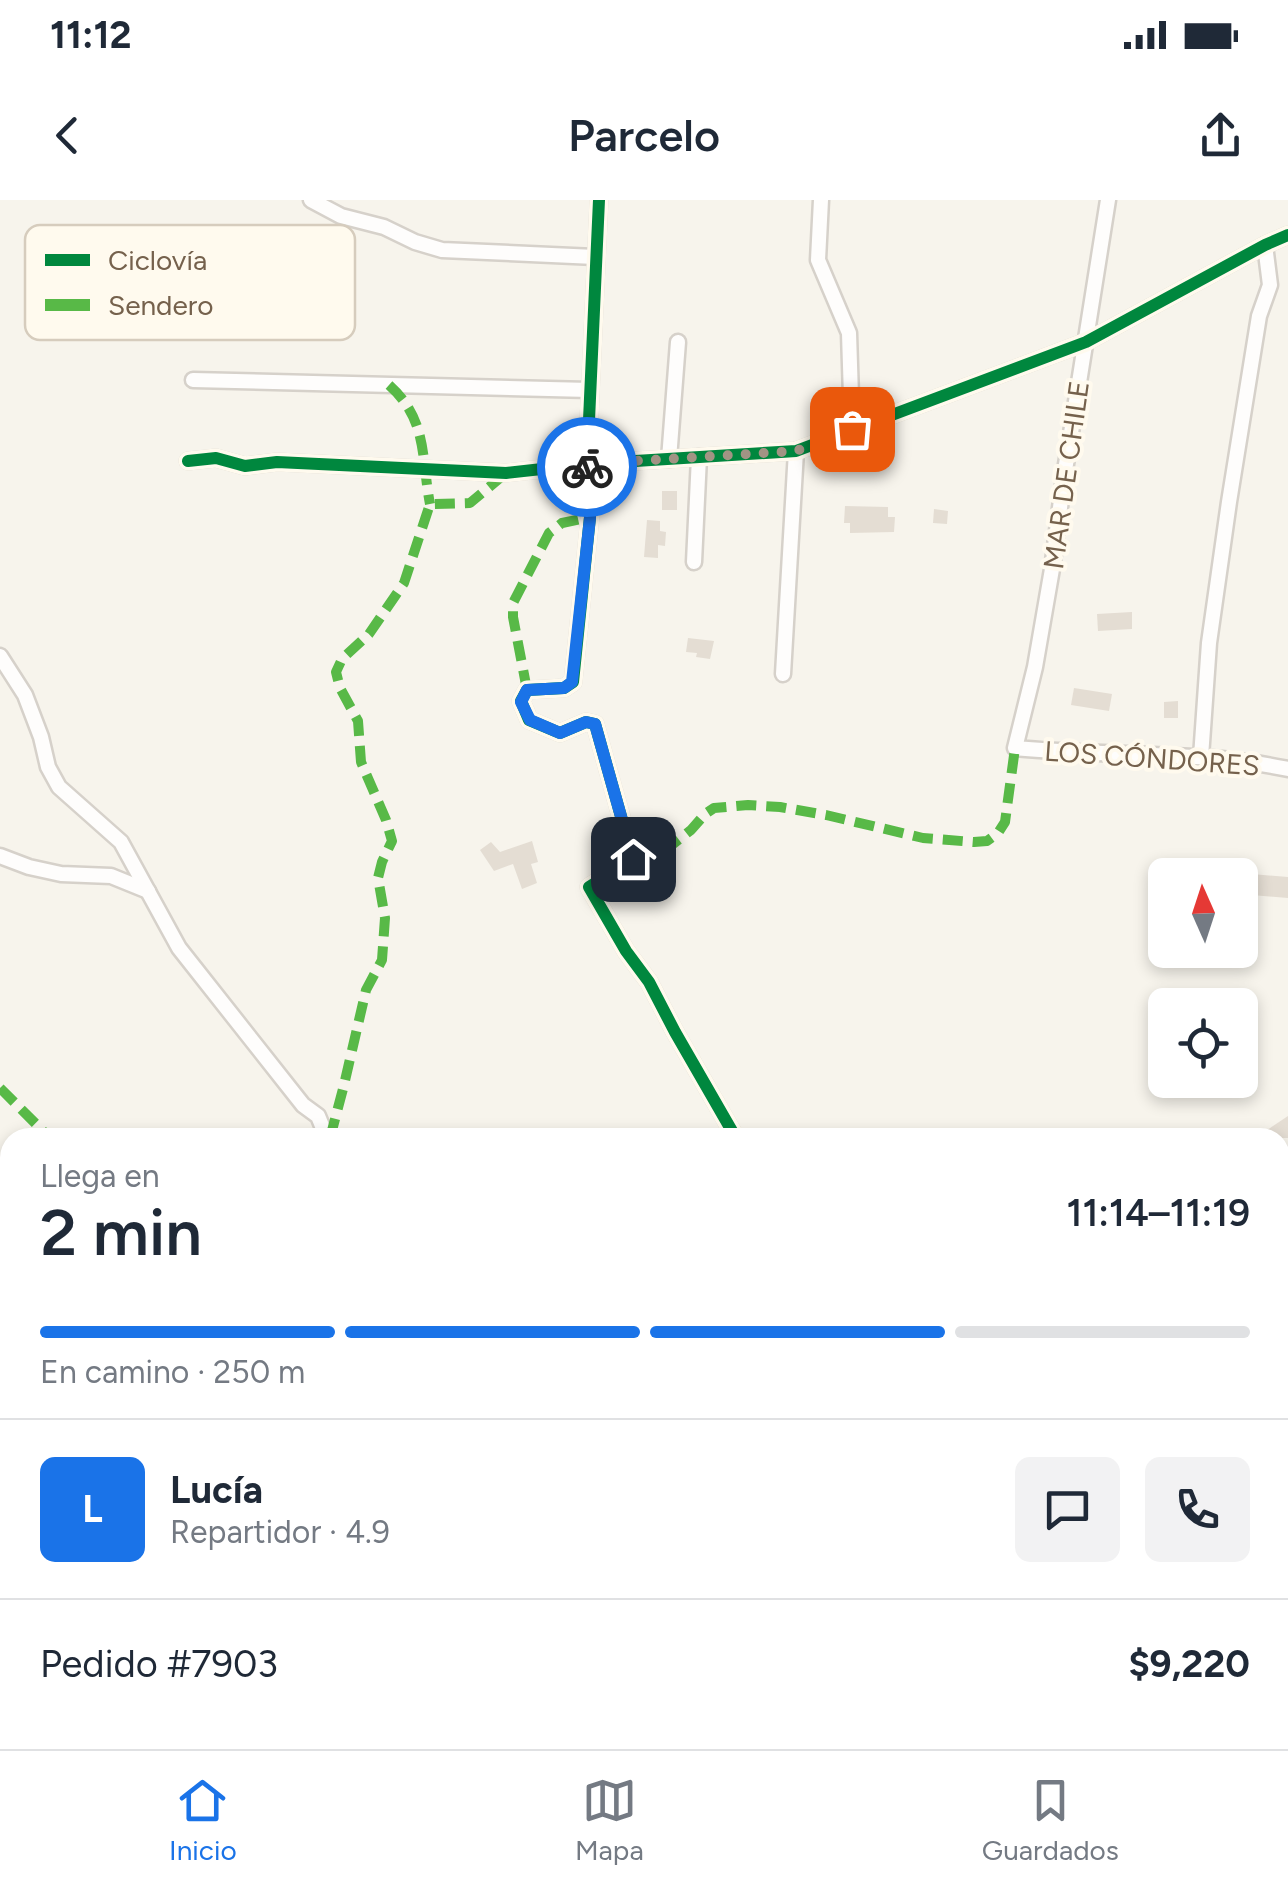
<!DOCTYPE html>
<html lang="es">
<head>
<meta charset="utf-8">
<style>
	:root { --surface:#fff; --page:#f2f2f3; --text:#1f2937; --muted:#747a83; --line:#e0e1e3; --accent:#1a73e8 }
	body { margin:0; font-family:Figtree,sans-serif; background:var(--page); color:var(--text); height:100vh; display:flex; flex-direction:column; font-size:38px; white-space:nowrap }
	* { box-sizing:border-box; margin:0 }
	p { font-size:32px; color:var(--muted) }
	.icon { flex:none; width:55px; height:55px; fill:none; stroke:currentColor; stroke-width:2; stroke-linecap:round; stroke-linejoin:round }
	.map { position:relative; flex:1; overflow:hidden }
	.sheet { position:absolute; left:0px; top:928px; width:1290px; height:622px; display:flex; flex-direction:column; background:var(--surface); border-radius:30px 30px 0 0; box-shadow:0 5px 15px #0003 }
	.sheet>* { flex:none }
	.needle { width:65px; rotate:357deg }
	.fabs { position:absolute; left:1148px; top:658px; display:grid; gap:20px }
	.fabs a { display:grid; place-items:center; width:110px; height:110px; border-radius:15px; background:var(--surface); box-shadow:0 5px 15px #0003; font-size:50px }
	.pin { position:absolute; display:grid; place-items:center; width:85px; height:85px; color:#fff; margin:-42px; border-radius:20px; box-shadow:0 5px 15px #0006 }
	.courier { position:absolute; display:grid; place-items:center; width:100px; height:100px; margin:-50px; border:8px solid #1a73e8; border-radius:50%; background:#fff; color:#222; box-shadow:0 2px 12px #0007 }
	.headline em { font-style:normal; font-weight:600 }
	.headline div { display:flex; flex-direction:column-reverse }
	.headline { display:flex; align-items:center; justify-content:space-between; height:170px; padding:0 40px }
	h1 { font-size:65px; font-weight:600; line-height:75px }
	.bar { display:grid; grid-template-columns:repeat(4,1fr); gap:15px 10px; align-content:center; height:120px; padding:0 40px }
	.bar i { height:12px; border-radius:8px; background:var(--line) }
	.bar .on { background:var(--accent) }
	.bar p { grid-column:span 4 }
	.line { display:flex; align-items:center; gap:25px; padding:0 40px; border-top:2px solid var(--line) }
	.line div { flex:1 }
	.round { display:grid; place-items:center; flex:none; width:105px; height:105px; border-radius:15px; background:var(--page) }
	.status { display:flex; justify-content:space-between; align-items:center; height:70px; padding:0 50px; background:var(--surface); direction:ltr }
	.status svg { height:28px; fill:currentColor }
	header { display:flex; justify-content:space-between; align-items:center; height:130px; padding:0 40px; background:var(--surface); font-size:45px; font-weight:600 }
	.tabs { display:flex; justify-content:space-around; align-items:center; height:140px; border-top:2px solid var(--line); background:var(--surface); font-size:28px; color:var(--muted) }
	.tabs a { display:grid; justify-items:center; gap:5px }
	.tabs .on { color:var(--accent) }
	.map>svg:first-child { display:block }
</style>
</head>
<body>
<div class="status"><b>11:12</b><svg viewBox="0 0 49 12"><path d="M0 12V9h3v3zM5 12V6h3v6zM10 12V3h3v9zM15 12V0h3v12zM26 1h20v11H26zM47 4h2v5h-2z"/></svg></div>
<header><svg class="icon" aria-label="back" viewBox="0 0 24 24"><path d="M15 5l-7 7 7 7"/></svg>Parcelo<svg class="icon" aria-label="share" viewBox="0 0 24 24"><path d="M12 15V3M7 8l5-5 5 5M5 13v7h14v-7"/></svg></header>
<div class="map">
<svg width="1288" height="1549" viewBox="0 0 1288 1549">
	<rect width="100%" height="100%" fill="#f7f4ec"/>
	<g fill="#e4ddd3">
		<rect x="662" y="291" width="15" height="19"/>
		<polygon points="845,306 888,307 888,317 895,317 894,332 850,333 850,323 844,323"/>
		<polygon points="934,309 948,311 947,324 933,323"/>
		<polygon points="647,320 660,321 660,331 666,332 665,346 658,345 658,358 644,357"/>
		<polygon points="1132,412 1132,429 1098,431 1097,414"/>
		<polygon points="688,438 714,441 710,459 696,457 697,453 686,452"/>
		<polygon points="1074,488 1112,494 1109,511 1071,505"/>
		<polygon points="1178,501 1178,518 1164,518 1164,502"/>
		<polygon points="532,641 538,662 531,664 537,683 522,689 513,664 494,671 480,650 491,642 500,652"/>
		<polygon points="1240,673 1288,677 1288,698 1240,694"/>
		<polygon points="1288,916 1288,938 1255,938"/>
	</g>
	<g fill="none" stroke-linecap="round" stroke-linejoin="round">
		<defs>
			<g id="minor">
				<polyline points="311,0 341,16 384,27 415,42 442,50 595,57"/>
				<polyline points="599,0 587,264 590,317 573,482 564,488 527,490 521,501 529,520 560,533 586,522 595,524 633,659 589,687 626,751 649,782 675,832 736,938"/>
				<polyline points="821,0 818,60 849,133 852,229"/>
				<path d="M1108,0l-44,277 -12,92 -17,98 -20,81c91,9 184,2 273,21"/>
				<polyline points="193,180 590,190"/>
				<polyline points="669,259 678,142"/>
				<polyline points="188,261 216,258 245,266 277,262 506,273 587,264 796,251 1086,142 1265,45 1288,35"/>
				<polyline points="694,362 699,257"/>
				<polyline points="0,456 25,495 41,537 48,567 59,587 121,642 179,748 303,905 318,916 327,938"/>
				<polyline points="783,474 796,251"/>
				<polyline points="1201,557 1209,443 1229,302 1259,116 1270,85 1265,45"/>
				<polyline points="0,656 29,667 61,674 111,676 148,691"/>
				<polyline points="0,1528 12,1549"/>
				<polyline points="716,1540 721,1549"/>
			</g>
		</defs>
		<use href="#minor" stroke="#d6d1ca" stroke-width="19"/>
		<use href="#minor" stroke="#fefdfc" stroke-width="14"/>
		<g stroke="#58b947" stroke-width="10" stroke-dasharray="20 10" stroke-linecap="butt">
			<path d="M389,185c39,35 32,72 41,119"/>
			<polyline points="527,490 513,417 513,403 549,333 562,323 590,317"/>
			<polyline points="633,659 673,644 691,630 705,614 714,608 748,605 780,607 826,615 923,638 974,642 987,641 998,633 1005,622 1015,548"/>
			<polyline points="0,888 50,938"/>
			<polyline points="330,938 344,885 366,790 382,760 385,718 378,678 382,662 392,641 386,620 361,562 358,521 340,488 336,472 342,459 369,434 404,383 430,304 470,303 506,273"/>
			<polyline points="0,1177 10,1171"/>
		</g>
		<defs>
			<g id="cycleway">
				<polyline points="599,0 587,264 590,317 573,482 564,488 527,490 521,501 529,520 560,533 586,522 595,524 633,659 589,687 626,751 649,782 675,832 736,938"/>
				<polyline points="188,261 216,258 245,266 277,262 506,273 587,264 796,251 1086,142 1265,45 1288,35"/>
			</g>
		</defs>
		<use href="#cycleway" stroke="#fffaee" stroke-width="19"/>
		<use href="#cycleway" stroke="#00873e" stroke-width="12"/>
	</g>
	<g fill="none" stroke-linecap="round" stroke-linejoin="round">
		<polyline stroke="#a29484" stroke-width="10" stroke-dasharray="0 18" points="587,267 587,264 796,251 852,229"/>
		<polyline stroke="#1a73e8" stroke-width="12" points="587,267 590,318 572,482 564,488 527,490 521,502 530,520 560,533 586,522 595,524 633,659"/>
	</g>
	<g text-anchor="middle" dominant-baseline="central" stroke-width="8" stroke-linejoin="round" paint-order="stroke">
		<g font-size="28" fill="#75614c" stroke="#fffaee">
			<text transform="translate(1066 275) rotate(-82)">MAR DE CHILE</text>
			<text transform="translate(1152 558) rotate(4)">LOS CÓNDORES</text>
		</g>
	</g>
	<rect x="25" y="25" width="330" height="115" rx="15" fill="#fffaee" stroke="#d6ccbd" stroke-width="2.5"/>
	<rect x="45" y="54" width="45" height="12" fill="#00873e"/>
	<rect x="45" y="99" width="45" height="12" fill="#58b947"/>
	<g font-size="28" fill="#75614c">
		<text x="108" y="70">Ciclovía</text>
		<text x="108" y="115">Sendero</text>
	</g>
</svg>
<div class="fabs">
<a><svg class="needle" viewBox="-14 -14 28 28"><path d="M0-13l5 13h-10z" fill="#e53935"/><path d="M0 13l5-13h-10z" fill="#747a83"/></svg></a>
<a><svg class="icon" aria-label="locate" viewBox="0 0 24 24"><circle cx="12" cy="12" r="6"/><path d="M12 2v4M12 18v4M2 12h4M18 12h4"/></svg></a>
</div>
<div class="pin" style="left:852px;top:229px;background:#ea580c"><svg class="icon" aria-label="bag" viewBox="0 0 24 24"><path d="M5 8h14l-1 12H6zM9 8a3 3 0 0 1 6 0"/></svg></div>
<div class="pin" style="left:633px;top:659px;background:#1f2937"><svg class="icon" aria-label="home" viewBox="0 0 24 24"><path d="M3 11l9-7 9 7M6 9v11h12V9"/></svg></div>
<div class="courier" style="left:587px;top:267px"><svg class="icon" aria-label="bike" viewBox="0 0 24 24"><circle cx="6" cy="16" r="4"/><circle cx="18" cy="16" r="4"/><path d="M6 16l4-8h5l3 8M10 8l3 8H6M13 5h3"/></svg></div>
<section class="sheet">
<div class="headline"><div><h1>2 min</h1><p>Llega en</p></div><em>11:14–11:19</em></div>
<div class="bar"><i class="on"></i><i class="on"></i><i class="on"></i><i></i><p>En camino · 250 m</p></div>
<div class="line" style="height:180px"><b class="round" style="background:var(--accent);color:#fff">L</b><div><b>Lucía</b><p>Repartidor · 4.9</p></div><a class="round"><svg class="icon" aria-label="chat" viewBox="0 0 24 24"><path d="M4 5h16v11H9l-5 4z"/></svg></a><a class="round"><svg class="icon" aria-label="phone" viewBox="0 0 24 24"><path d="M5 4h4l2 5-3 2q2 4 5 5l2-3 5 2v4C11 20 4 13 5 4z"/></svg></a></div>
<div class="line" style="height:130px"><div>Pedido #7903</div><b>$9,220</b></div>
</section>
</div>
<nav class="tabs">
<a class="on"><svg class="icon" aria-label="home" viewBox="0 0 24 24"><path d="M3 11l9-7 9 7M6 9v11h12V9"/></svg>Inicio</a>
<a><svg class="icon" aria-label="map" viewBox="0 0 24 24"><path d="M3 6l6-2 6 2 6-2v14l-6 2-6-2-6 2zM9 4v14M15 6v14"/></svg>Mapa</a>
<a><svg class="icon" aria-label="saved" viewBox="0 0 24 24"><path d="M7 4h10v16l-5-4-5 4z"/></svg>Guardados</a>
</nav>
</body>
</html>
